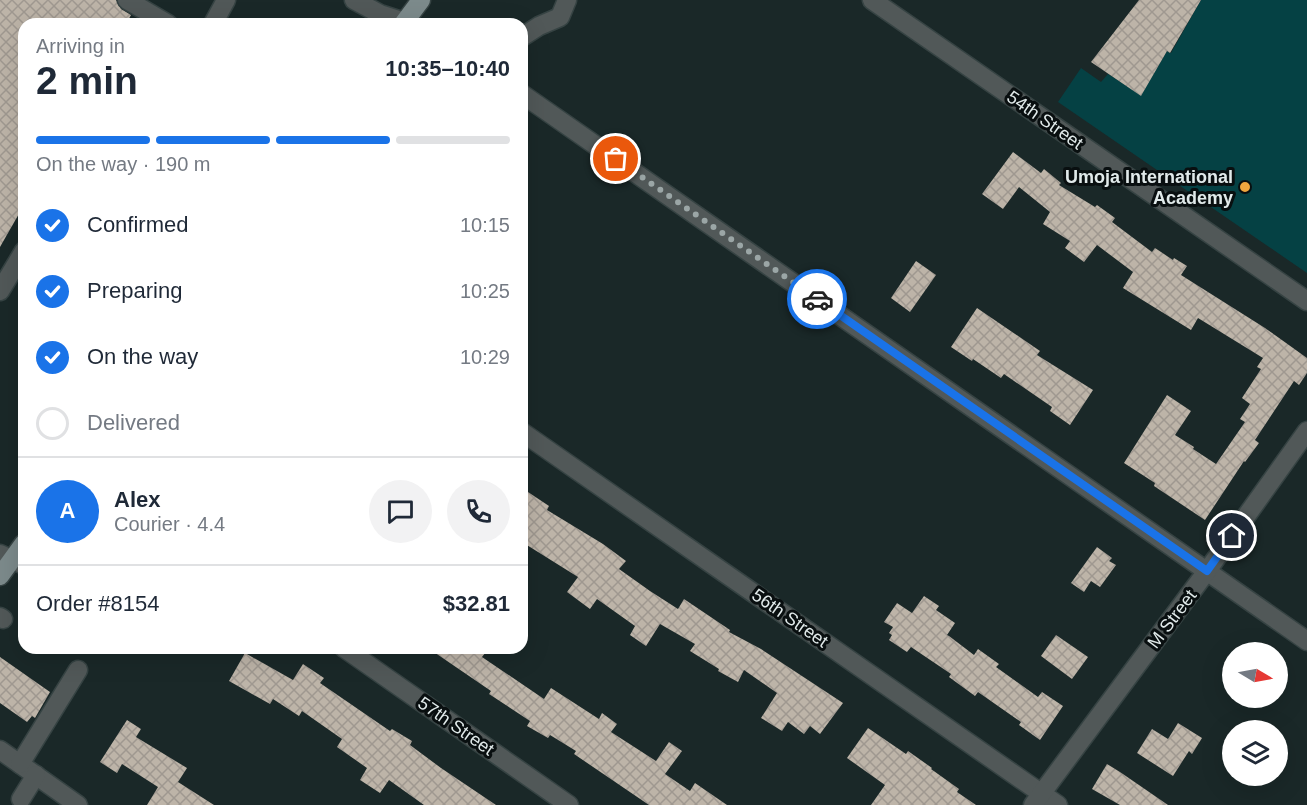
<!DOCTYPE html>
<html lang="en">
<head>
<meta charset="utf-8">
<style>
	:root { --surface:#fff; --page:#f2f2f3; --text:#1f2937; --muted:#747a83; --line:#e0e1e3; --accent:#1a73e8 }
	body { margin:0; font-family:Arial,sans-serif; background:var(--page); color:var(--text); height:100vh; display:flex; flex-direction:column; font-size:22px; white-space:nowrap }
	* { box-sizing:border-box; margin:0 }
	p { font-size:20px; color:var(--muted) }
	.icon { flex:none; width:33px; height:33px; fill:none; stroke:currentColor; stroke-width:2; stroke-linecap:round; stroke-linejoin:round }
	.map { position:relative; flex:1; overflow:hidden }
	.sheet { position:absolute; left:18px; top:18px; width:510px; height:636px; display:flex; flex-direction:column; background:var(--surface); border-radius:18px; box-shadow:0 6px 24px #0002 }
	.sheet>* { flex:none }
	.needle { width:39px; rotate:100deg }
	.controls { position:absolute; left:1222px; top:642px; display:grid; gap:12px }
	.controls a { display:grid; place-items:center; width:66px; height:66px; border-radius:50%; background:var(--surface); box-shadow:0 6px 24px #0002; font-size:30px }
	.pin { position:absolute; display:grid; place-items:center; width:51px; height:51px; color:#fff; margin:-26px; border:3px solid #fff; border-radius:50%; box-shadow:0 2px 6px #0007 }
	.courier { position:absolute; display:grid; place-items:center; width:60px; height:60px; margin:-30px; border:4px solid #1a73e8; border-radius:50%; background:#fff; color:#222; box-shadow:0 2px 8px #0007 }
	.overview em { font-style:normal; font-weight:600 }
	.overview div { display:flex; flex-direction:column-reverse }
	.overview { display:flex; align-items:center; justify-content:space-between; height:102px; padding:0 18px }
	h1 { font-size:39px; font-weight:600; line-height:45px }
	.bar { display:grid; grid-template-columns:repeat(4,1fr); gap:9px 6px; align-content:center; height:72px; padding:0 18px }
	.bar i { height:8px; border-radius:4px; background:var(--line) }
	.bar .current { background:var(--accent) }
	.bar p { grid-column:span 4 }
	.line { display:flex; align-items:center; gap:15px; padding:0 18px; border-top:2px solid var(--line) }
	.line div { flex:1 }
	.round { display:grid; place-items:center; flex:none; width:63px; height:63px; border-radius:32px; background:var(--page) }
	ol { padding:0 18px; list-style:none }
	li { display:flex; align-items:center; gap:18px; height:66px }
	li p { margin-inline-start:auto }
	li .icon { padding:6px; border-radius:50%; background:var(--accent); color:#fff; stroke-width:4 }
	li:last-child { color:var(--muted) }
	li i { width:33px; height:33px; border:3px solid var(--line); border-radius:50% }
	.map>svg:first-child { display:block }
</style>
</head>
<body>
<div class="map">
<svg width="1307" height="805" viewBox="0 0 1307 805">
	<defs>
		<pattern id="building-cross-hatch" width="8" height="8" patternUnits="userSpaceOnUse" patternTransform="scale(1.5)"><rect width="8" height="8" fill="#bdb4a8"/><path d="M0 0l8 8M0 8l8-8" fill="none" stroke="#9f9890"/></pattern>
	</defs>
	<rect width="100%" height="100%" fill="#1a2828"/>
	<polygon fill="#054144" points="1201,0 1307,0 1307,273 1058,102 1081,68 1101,82 1108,74 1141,95 1167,51 1171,53"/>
	<g fill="url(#building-cross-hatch)">
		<polygon points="0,0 116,0 121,9 131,15 126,24 24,24 24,205 0,247"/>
		<polygon points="1139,0 1201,0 1170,53 1167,51 1141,96 1091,62"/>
		<polygon points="1013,152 1041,173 1044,169 1061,183 1059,185 1095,207 1097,205 1115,218 1112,222 1152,252 1155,248 1173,260 1174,258 1187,266 1181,275 1265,328 1307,358 1307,373 1299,385 1294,381 1255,440 1259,443 1245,462 1244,461 1205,520 1154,486 1155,483 1124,463 1167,395 1191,411 1175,435 1194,447 1193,449 1216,464 1245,422 1240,419 1250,404 1242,398 1261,369 1257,367 1263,358 1198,318 1191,330 1123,288 1133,272 1097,245 1084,262 1065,248 1070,241 1043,224 1050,212 1019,187 1003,209 982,194"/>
		<polygon points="916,261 936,275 910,312 891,298"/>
		<polygon points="977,308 1040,351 1037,355 1093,390 1070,425 1050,411 1052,407 1004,374 1001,378 973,359 972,361 951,347"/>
		<polygon points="522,488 549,506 547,510 603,544 626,561 619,569 650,591 678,609 684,599 730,630 729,632 761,649 843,703 820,734 810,726 804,734 788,722 782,731 761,718 777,693 744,670 738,682 718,671 719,669 690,651 695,644 660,624 646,646 630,635 635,626 597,599 590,609 567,592 578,577 522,542"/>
		<polygon points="1097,547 1112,558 1109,561 1116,565 1100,587 1091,581 1084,592 1071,583"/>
		<polygon points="924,596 939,606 936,610 955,623 947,635 949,636 974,655 978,649 999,664 996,667 1038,697 1042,692 1063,706 1040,740 1019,725 1021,722 978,692 975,696 949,677 951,674 911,647 907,652 889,640 892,635 889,633 893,627 884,622 897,603 912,613"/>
		<polygon points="1056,635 1088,657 1072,679 1041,656"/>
		<polygon points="428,648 489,648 482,657 544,699 551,688 599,719 602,713 617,724 611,732 656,761 669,742 682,751 665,774 690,791 695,783 727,805 649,805 574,754 576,751 550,735 548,738 527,726 530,721 489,694 491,691"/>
		<polygon points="245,653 293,680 303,664 324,678 320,683 390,731 392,729 412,741 410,745 441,768 496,805 424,805 389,780 380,793 360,780 367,768 337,747 342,739 302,711 299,716 273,699 270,704 229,681"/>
		<polygon points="0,657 50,692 35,718 32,716 27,722 0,703"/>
		<polygon points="127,720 141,729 136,737 187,768 178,782 214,805 147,805 158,787 122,764 117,773 100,762"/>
		<polygon points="1178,723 1202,738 1192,754 1189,751 1173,776 1137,753 1152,729 1168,739"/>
		<polygon points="868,728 906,754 908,751 932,768 931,769 959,789 957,792 976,805 871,805 885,785 847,758"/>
		<polygon points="1107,764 1120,772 1168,805 1120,805 1092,789"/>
	</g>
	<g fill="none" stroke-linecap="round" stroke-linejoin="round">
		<defs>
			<g id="minor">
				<polyline points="127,0 168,24"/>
				<polyline points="354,0 380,14 411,24"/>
				<polyline points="872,0 1307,301"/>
				<polyline points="213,24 226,0"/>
				<polyline points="522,37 539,26 560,17 567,0"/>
				<polyline points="522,94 1307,641"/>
				<polyline points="0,291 24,251"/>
				<polyline points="522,432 1058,805"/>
				<polyline points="0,554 24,565"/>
				<polyline points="0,617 3,619"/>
				<polyline points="344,648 569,805"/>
				<polyline points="0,750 78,805"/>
				<polyline points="20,764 78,670"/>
				<polyline points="21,799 36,775"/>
				<polyline points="1033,805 1207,571 1307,431"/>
			</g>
			<g id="major">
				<polyline points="403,24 421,0"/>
				<polyline points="0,576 24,543"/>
			</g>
		</defs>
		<use href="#minor" stroke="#364343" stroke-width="21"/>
		<use href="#major" stroke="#364343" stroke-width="21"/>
		<use href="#minor" stroke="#515858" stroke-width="18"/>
		<use href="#major" stroke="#7c8a8b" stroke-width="18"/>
	</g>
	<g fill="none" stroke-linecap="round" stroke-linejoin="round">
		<polyline stroke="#9ba6a6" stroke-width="6" stroke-dasharray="0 10.8" points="616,159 817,299"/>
		<polyline stroke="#1a73e8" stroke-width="8" points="817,299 1207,571 1232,536"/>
	</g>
	<circle fill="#f0a63e" stroke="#090f10" stroke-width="2" cx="1245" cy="187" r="6"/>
	<g text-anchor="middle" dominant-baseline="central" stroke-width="6" stroke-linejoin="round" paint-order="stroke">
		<g font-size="18" fill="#e1eaea" stroke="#090f10">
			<text transform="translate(1045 120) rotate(35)">54th Street</text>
			<text transform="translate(790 618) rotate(35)">56th Street</text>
			<text transform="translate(1172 619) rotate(-53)">M Street</text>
			<text transform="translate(456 726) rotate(35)">57th Street</text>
		</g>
		<g font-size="18" font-weight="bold" fill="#e1eaea" stroke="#090f10" text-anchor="end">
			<text x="1233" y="177">Umoja International<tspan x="1233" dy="21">Academy</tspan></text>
		</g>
	</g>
</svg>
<div class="controls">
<a><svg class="needle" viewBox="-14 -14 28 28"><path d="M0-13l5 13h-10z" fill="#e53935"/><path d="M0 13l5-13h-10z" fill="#747a83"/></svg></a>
<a><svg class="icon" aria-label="layers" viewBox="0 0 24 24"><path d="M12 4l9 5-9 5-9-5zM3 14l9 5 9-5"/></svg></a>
</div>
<div class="pin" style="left:616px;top:159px;background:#ea580c"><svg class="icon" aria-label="bag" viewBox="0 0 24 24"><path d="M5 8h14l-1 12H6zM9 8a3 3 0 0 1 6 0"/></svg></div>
<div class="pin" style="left:1232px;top:536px;background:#1f2937"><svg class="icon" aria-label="home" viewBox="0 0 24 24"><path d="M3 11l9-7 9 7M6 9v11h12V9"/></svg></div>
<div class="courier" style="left:817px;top:299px"><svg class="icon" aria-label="car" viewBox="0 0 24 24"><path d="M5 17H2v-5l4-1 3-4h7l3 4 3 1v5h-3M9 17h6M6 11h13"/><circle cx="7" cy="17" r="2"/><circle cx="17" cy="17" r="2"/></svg></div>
<section class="sheet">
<div class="overview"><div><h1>2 min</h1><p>Arriving in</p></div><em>10:35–10:40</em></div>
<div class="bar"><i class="current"></i><i class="current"></i><i class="current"></i><i></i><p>On the way · 190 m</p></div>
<ol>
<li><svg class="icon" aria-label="check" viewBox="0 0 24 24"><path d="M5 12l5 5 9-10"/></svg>Confirmed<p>10:15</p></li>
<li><svg class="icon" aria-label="check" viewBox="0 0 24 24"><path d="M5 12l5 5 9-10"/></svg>Preparing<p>10:25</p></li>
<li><svg class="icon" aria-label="check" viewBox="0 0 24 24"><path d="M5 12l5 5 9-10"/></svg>On the way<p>10:29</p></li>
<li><i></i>Delivered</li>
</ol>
<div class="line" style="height:108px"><b class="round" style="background:var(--accent);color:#fff">A</b><div><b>Alex</b><p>Courier · 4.4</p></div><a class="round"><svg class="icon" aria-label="chat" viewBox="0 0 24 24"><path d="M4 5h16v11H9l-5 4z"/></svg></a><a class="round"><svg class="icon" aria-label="phone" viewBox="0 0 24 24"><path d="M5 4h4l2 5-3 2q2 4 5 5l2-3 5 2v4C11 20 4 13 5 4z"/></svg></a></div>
<div class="line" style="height:78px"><div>Order #8154</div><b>$32.81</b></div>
</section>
</div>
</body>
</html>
